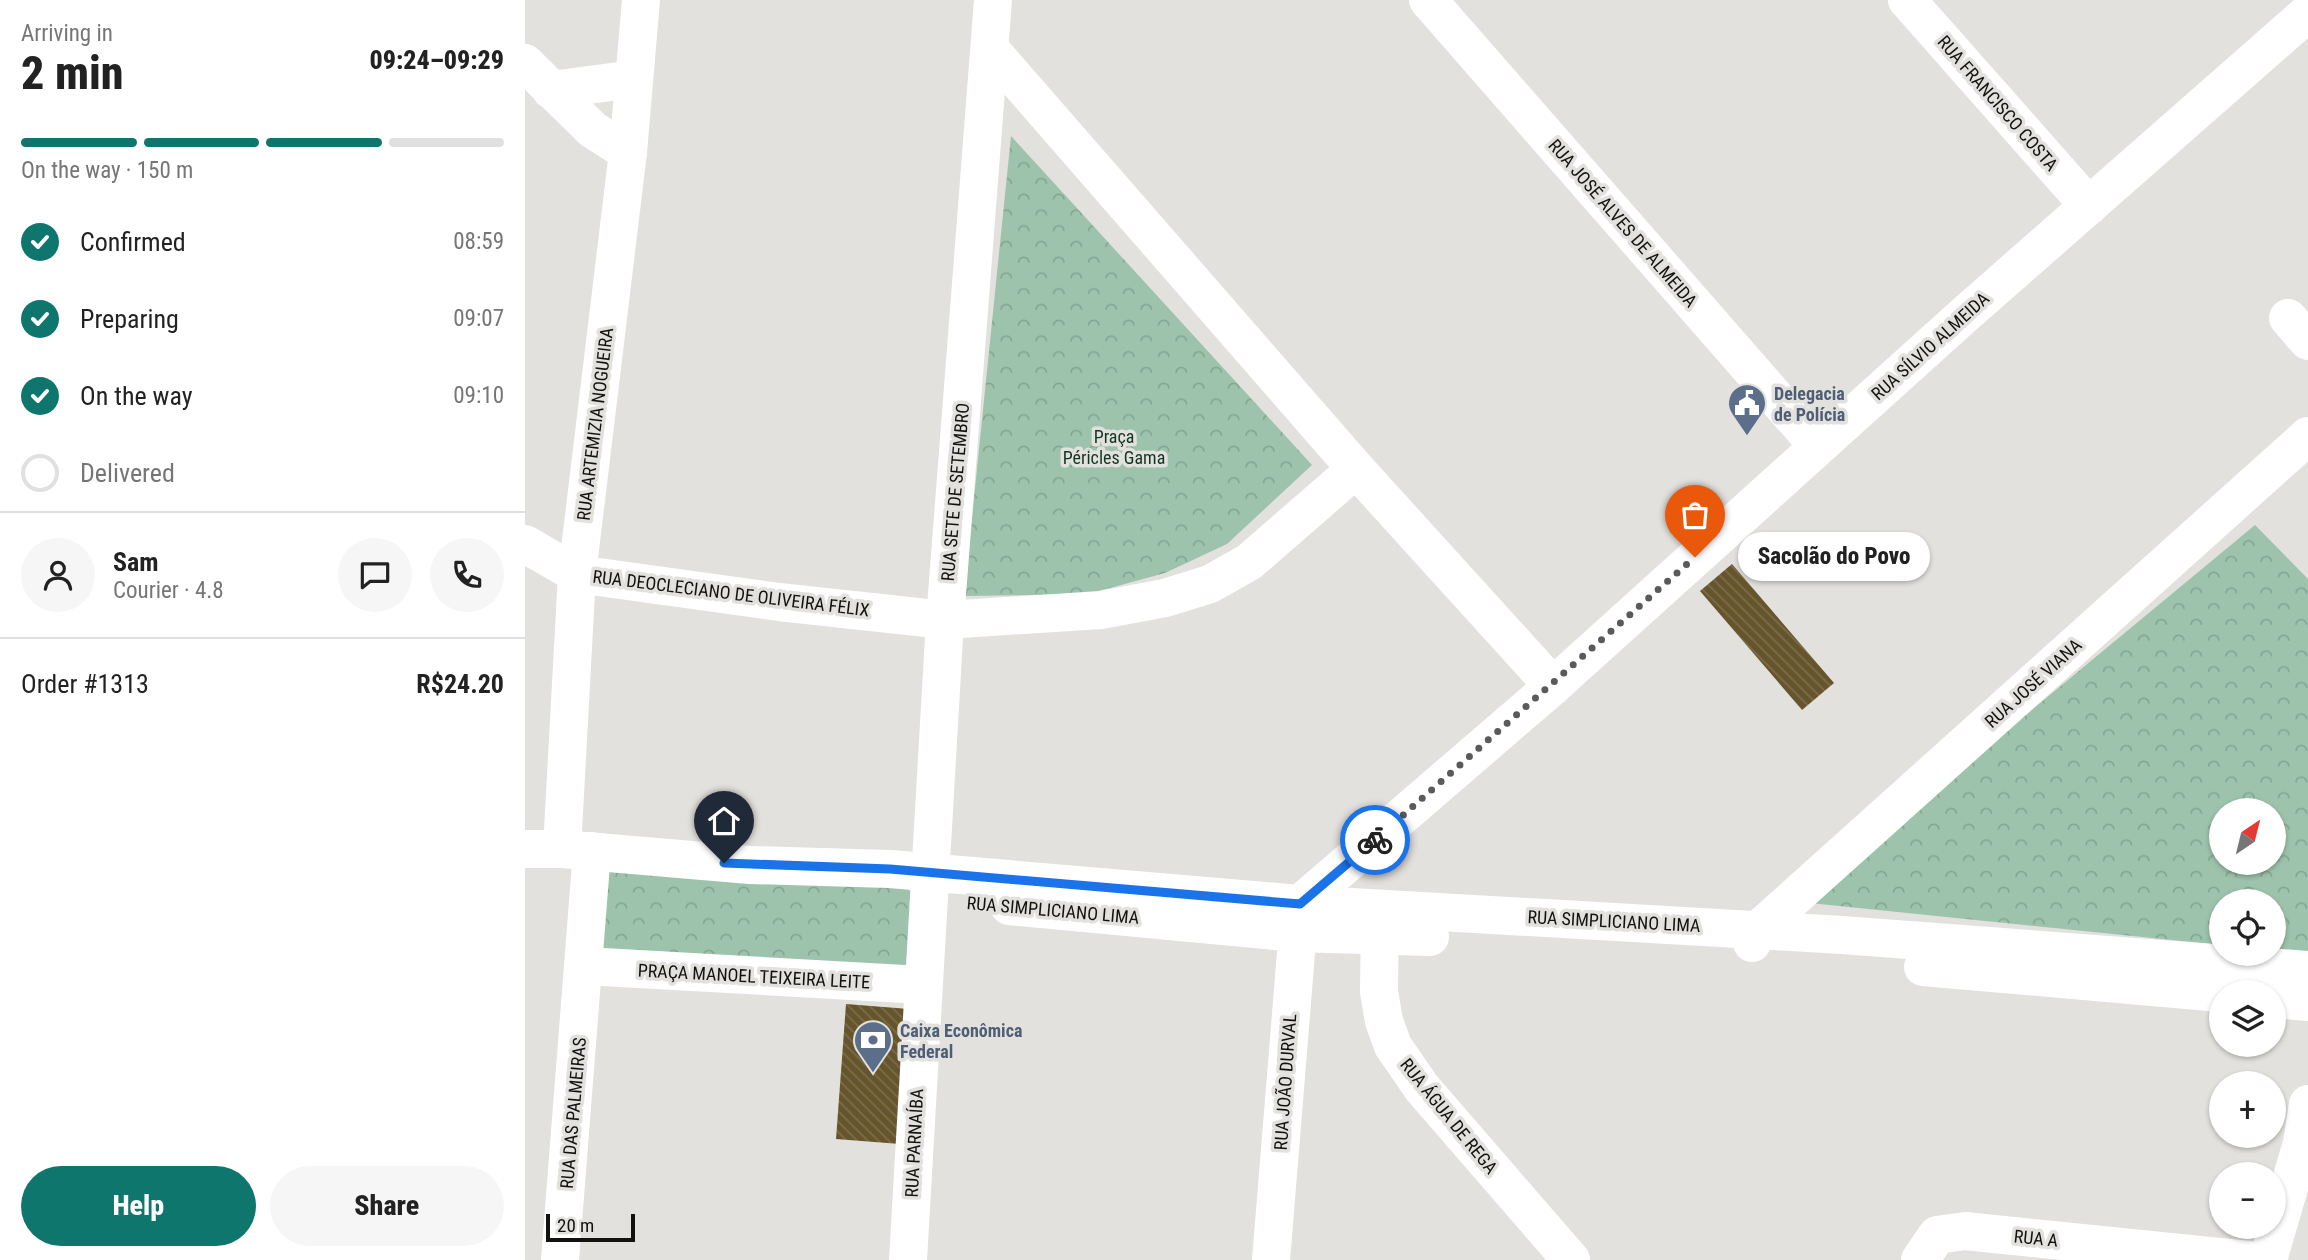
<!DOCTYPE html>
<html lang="en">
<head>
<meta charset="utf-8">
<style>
	:root { --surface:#fff; --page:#f6f6f6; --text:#222; --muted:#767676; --line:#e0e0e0; --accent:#0f766e }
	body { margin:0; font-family:"Roboto Condensed",sans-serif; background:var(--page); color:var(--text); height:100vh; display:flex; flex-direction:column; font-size:26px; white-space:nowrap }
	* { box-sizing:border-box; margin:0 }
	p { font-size:23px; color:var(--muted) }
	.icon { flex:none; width:38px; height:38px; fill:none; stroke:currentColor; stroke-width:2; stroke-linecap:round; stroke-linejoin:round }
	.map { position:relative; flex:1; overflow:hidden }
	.side { display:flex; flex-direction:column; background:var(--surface); width:525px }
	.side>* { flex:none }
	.needle { width:46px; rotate:35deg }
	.buttons { position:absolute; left:1684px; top:798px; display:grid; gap:14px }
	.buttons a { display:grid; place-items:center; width:77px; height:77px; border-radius:50%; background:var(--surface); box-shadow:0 2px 5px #0004; font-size:35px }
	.scale { position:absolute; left:21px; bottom:18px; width:89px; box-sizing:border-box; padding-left:7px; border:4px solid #121211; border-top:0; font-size:19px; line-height:24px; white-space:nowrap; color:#121211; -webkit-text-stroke:5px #e3e1dd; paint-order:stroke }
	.pin { position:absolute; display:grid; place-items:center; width:60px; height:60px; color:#fff; margin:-72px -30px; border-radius:50% 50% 50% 0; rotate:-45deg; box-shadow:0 0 7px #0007 }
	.pin .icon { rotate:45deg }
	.courier { position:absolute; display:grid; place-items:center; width:70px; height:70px; margin:-35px; border:5px solid #1a73e8; border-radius:50%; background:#fff; color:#222; box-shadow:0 2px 9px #0007 }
	.bubble { position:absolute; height:49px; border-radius:24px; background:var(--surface); box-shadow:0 2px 5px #0004; font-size:23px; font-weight:800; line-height:49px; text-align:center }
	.overview em { font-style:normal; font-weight:800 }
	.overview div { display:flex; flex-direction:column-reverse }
	.overview { display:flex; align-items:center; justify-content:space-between; height:119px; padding:0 21px }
	h1 { font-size:46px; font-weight:800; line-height:52px }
	.bar { display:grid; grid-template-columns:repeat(4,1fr); gap:10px 7px; align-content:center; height:84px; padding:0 21px }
	.bar i { height:9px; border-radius:5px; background:var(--line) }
	.bar .on { background:var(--accent) }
	.bar p { grid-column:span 4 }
	.line { display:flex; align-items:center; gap:18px; padding:0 21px; border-top:2px solid var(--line) }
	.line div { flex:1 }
	.round { display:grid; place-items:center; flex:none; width:74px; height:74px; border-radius:37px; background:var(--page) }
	ol { padding:0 21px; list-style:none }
	li { display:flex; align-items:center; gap:21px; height:77px }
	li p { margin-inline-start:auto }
	li .icon { padding:7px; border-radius:50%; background:var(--accent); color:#fff; stroke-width:4 }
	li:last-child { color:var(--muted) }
	li i { width:38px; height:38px; border:4px solid var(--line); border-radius:50% }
	.cta { display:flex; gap:14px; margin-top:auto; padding:14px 21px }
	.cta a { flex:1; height:80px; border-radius:42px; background:var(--accent); color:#fff; font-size:28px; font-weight:800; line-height:80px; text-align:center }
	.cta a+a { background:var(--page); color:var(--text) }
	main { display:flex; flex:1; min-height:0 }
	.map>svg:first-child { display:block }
</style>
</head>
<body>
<main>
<section class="side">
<div class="overview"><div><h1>2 min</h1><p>Arriving in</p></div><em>09:24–09:29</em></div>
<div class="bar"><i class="on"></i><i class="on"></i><i class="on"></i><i></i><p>On the way · 150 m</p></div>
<ol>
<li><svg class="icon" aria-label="check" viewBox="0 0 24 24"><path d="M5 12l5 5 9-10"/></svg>Confirmed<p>08:59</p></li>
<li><svg class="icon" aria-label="check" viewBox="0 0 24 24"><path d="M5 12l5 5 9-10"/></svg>Preparing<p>09:07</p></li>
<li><svg class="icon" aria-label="check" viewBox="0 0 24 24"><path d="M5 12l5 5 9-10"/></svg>On the way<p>09:10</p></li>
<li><i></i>Delivered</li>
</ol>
<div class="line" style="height:126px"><a class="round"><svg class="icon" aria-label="person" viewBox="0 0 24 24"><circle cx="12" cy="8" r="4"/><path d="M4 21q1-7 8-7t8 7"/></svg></a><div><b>Sam</b><p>Courier · 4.8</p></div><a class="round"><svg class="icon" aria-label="chat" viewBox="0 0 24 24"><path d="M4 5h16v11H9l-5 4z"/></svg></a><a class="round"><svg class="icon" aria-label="phone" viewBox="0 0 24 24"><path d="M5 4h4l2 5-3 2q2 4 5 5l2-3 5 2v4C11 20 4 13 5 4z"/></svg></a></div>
<div class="line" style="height:91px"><div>Order #1313</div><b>R$24.20</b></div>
<div class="cta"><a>Help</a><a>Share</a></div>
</section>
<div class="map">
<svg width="1783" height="1260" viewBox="0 0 1783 1260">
	<defs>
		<pattern id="park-crowns" width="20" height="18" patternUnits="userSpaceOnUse" patternTransform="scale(1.75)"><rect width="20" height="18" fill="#9dc3ad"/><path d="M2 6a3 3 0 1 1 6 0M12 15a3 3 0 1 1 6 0" fill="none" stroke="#86a694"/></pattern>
		<pattern id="building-back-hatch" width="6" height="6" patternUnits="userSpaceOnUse" patternTransform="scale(1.75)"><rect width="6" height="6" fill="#66542b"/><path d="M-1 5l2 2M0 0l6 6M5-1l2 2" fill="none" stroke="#7a6d4e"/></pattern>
	</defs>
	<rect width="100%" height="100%" fill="#e3e1dd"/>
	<g fill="url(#park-crowns)" fill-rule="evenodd">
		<polygon points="486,136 787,465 702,544 640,573 563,594 439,596"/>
		<path d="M1730,525l53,54v375l-35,-3v-50h-52v44l-421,-43zM1696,810h52v53h-52z"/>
		<polygon points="67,851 365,869 398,905 393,981 60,966"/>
	</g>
	<g fill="url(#building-back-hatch)">
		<polygon points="1207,564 1309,683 1277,710 1175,591"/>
		<polygon points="321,1004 384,1009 375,1144 311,1139"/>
	</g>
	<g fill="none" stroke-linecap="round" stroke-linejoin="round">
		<g stroke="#fff" stroke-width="38">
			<polyline points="903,0 1293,446"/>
			<polyline points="1382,0 1564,206"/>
			<polyline points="465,49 831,469 1028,686"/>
			<polyline points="0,63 68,130 103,152"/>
			<polyline points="26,90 109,79"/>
			<polyline points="1763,318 1783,341"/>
			<polyline points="0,544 52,574 254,602 420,620 576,610 640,598 685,584 724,562 831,469"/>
			<polyline points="0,849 37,849 225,865 365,869 775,904 1317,935 1783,970"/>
			<polyline points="37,849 52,574 103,152 116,0"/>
			<polyline points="484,906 771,933 905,937"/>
			<polyline points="855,909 854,992 859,1021 868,1046 897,1088 1046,1260"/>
			<polyline points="1227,943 1233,930 1783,436"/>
			<polyline points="60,966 397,985"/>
			<polyline points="1398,967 1696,993"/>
			<polyline points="1748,999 1783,1002"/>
			<polyline points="35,1260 67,851"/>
			<polyline points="383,1260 420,620 468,0"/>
			<polyline points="746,1260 775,904 1028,686 1437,317 1783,13"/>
			<polyline points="1395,1260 1412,1235 1440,1231 1724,1260"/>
			<polyline points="1743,1260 1777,1143 1783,1104"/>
		</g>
	</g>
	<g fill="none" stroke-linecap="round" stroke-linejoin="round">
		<polyline stroke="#5b5a58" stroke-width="7" stroke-dasharray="0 12.6" points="850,840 1170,557"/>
		<polyline stroke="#1a73e8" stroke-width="9" points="199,863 365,869 775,904 850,840"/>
	</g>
	<defs>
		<symbol id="civic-pin" viewBox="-11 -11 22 30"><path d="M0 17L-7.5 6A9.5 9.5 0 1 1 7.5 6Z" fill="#5c6f8a" stroke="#e3e1dd"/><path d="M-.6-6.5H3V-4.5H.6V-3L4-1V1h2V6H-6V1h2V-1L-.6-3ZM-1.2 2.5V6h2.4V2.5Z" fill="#fff"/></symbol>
		<symbol id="bank-pin" viewBox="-11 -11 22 30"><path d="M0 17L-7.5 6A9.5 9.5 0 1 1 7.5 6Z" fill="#5c6f8a" stroke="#e3e1dd"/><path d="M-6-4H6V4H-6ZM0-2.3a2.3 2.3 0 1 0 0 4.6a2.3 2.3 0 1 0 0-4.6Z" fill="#fff"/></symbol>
	</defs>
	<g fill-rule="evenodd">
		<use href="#civic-pin" x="1200" y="381" width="44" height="60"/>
		<use href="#bank-pin" x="326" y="1018" width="44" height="60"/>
	</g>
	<g text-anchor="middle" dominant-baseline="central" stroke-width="7" stroke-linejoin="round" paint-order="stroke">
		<g font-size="18" fill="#121211" stroke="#e3e1dd">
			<text transform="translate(1473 103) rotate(49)">RUA FRANCISCO COSTA</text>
			<text transform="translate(1098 223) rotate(49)">RUA JOSÉ ALVES DE ALMEIDA</text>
			<text transform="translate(1405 346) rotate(-42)">RUA SÍLVIO ALMEIDA</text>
			<text transform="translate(70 424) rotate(-83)">RUA ARTEMIZIA NOGUEIRA</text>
			<text transform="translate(430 492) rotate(-85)">RUA SETE DE SETEMBRO</text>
			<text transform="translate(206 593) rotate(7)">RUA DEOCLECIANO DE OLIVEIRA FÉLIX</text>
			<text transform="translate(1508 683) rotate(-42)">RUA JOSÉ VIANA</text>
			<text transform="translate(528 910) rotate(5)">RUA SIMPLICIANO LIMA</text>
			<text transform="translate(1089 921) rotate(3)">RUA SIMPLICIANO LIMA</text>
			<text transform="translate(229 976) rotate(3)">PRAÇA MANOEL TEIXEIRA LEITE</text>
			<text transform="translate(760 1082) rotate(-86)">RUA JOÃO DURVAL</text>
			<text transform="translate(48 1113) rotate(-85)">RUA DAS PALMEIRAS</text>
			<text transform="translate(924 1116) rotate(51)">RUA ÁGUA DE REGA</text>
			<text transform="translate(389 1143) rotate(-87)">RUA PARNAÍBA</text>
			<text transform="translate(1511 1238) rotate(6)">RUA A</text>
		</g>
		<g font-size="18" font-weight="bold" fill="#4e5e75" stroke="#e3e1dd" text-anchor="start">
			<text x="1249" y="393">Delegacia<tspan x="1249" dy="21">de Polícia</tspan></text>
			<text x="375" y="1030">Caixa Econômica<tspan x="375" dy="21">Federal</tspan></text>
		</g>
		<g font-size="18" fill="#0f3623" stroke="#e3e1dd">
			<text x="589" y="436">Praça<tspan x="589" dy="21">Péricles Gama</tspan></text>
		</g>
	</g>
</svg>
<div class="buttons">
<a><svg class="needle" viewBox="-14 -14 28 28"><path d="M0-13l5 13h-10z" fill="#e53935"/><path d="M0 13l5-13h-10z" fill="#767676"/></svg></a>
<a><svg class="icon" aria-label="locate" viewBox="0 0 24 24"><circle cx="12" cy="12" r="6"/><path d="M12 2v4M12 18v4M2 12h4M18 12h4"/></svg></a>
<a><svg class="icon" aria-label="layers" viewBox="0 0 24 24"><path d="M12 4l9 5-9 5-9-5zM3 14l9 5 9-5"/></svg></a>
<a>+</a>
<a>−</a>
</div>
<div class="scale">20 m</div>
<div class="pin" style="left:1170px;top:557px;background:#ea580c"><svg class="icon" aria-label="bag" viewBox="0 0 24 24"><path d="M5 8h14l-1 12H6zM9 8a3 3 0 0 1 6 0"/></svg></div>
<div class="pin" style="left:199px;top:863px;background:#1f2937"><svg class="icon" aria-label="home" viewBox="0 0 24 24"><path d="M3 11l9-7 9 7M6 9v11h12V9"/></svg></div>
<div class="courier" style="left:850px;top:840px"><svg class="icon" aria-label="bike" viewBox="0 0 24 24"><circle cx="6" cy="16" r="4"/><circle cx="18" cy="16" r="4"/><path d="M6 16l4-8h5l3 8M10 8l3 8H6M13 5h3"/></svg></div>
<div class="bubble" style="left:1213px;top:532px;width:192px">Sacolão do Povo</div>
</div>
</main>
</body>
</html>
